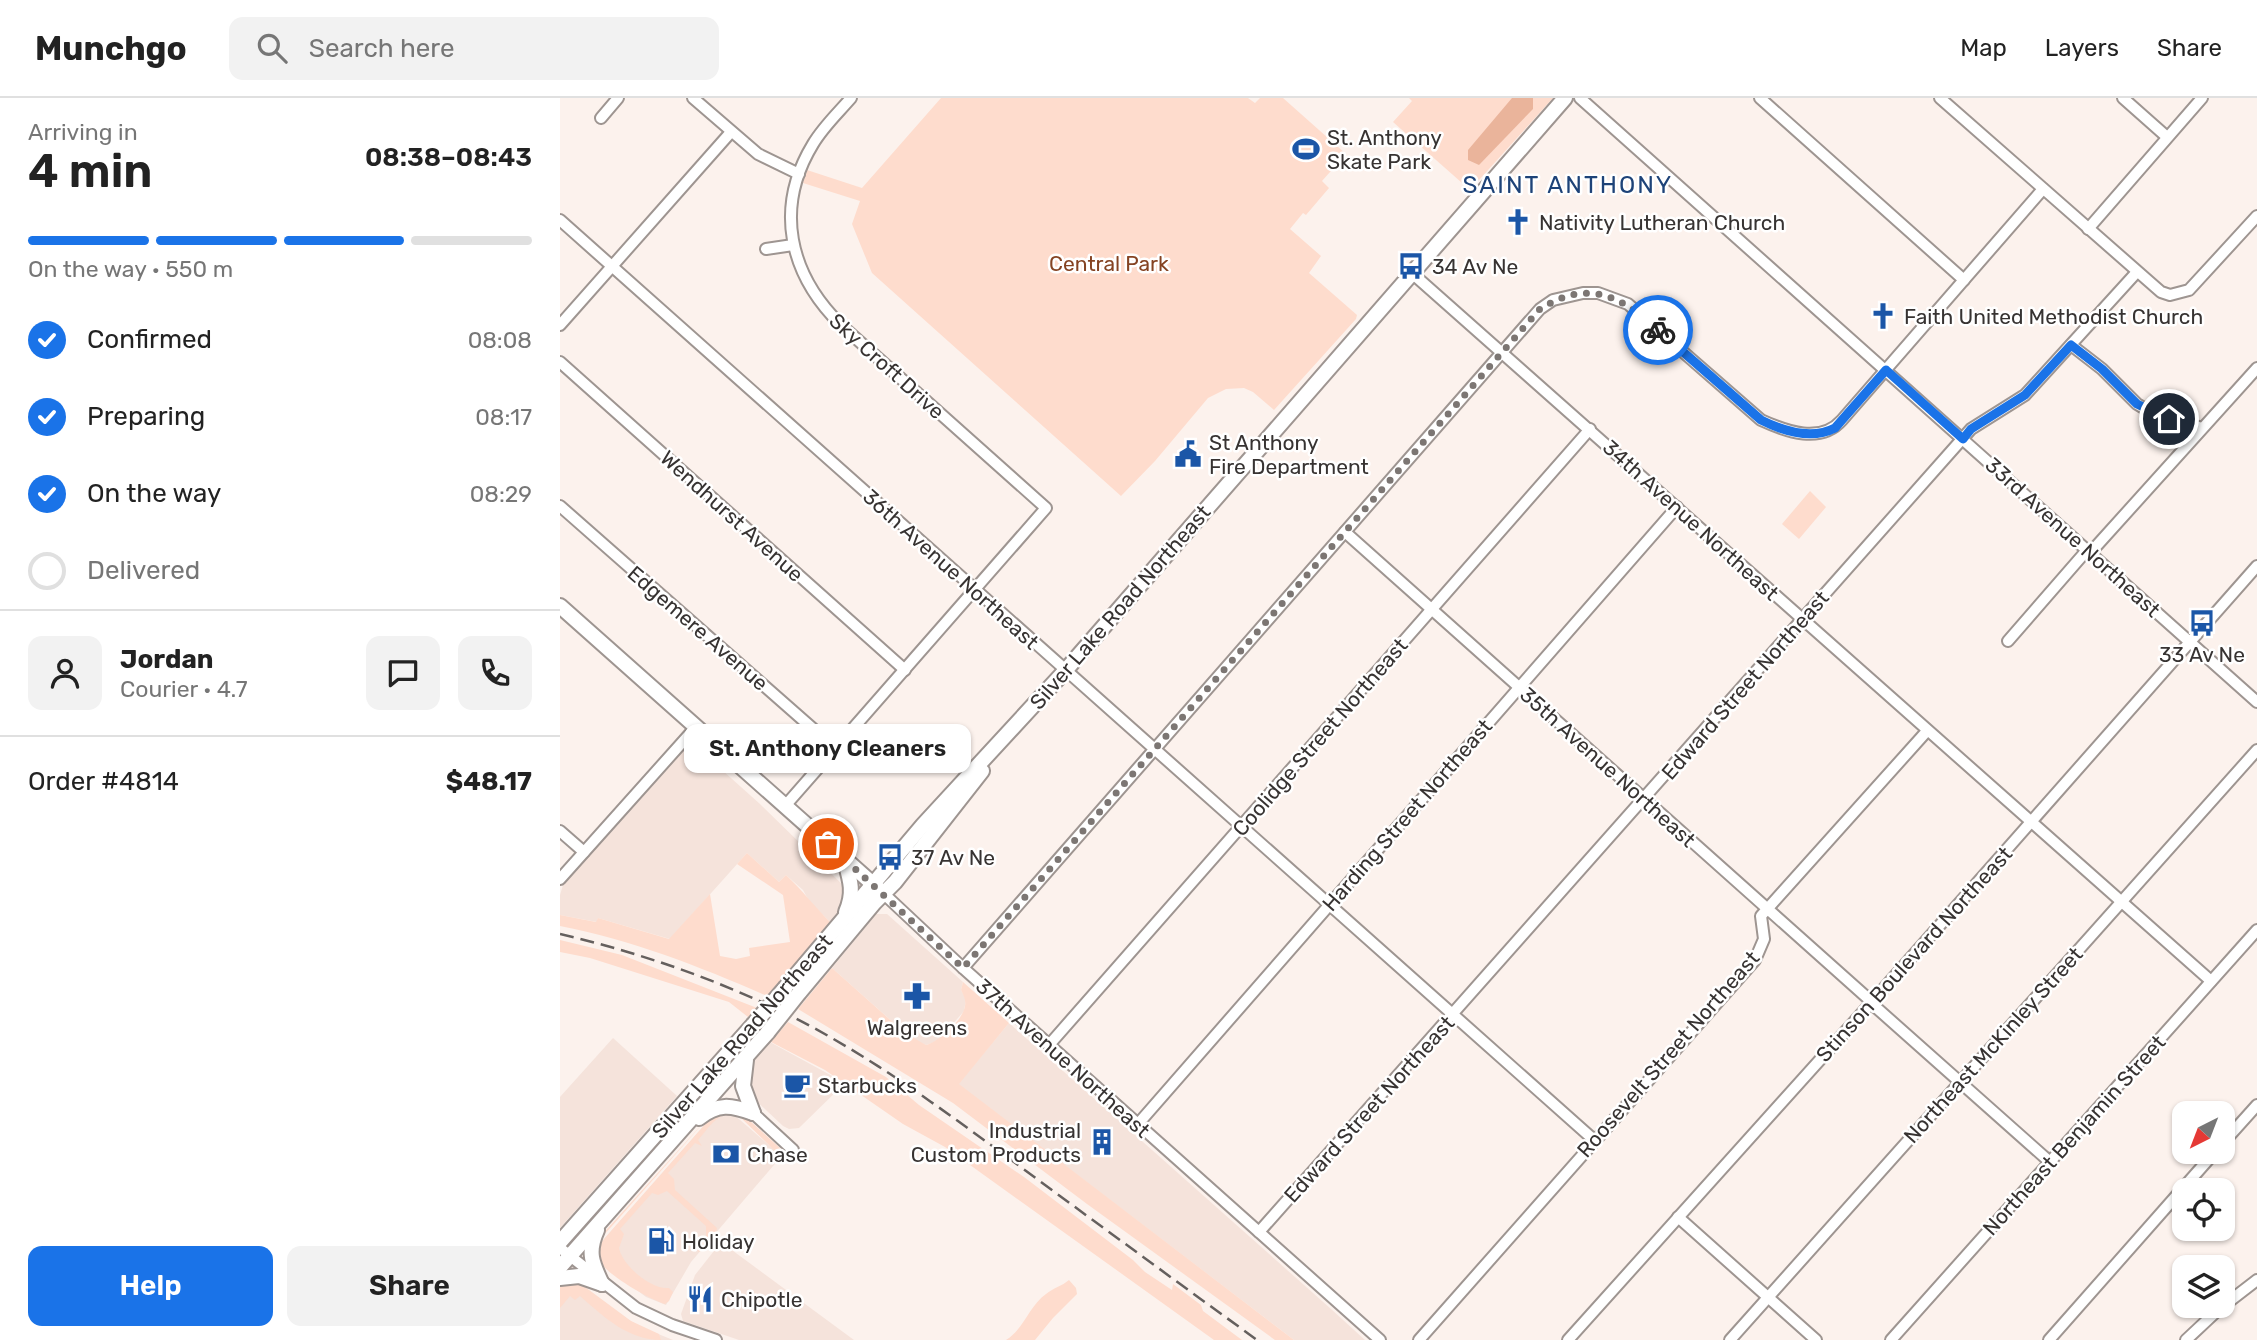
<!DOCTYPE html>
<html lang="en">
<head>
<meta charset="utf-8">
<style>
	:root { --surface:#fff; --page:#f2f2f2; --text:#222; --muted:#767676; --line:#e0e0e0; --accent:#1a73e8 }
	body { margin:0; font-family:Rubik,sans-serif; background:var(--page); color:var(--text); height:100vh; display:flex; flex-direction:column; font-size:26px; white-space:nowrap }
	* { box-sizing:border-box; margin:0 }
	p { font-size:23px; color:var(--muted) }
	.icon { flex:none; width:38px; height:38px; fill:none; stroke:currentColor; stroke-width:2; stroke-linecap:round; stroke-linejoin:round }
	.map { position:relative; flex:1; overflow:hidden }
	.sheet { display:flex; flex-direction:column; background:var(--surface); width:560px }
	.sheet>* { flex:none }
	.needle { width:46px; rotate:222deg }
	.fabs { position:absolute; left:1612px; top:1003px; display:grid; gap:14px }
	.fabs a { display:grid; place-items:center; width:63px; height:63px; border-radius:14px; background:var(--surface); box-shadow:0 2px 5px #0004; font-size:35px }
	.pin { position:absolute; display:grid; place-items:center; width:60px; height:60px; color:#fff; margin:-30px; border:4px solid #fff; border-radius:50%; box-shadow:0 2px 7px #0007 }
	.courier { position:absolute; display:grid; place-items:center; width:70px; height:70px; margin:-35px; border:5px solid #1a73e8; border-radius:50%; background:#fff; color:#222; box-shadow:0 2px 9px #0007 }
	.bubble { position:absolute; height:49px; border-radius:14px; background:var(--surface); box-shadow:0 2px 5px #0004; font-size:23px; font-weight:600; line-height:49px; text-align:center }
	.headline em { font-style:normal; font-weight:600 }
	.headline div { display:flex; flex-direction:column-reverse }
	.headline { display:flex; align-items:center; justify-content:space-between; height:119px; padding:0 28px }
	h1 { font-size:46px; font-weight:600; line-height:52px }
	.bar { display:grid; grid-template-columns:repeat(4,1fr); gap:10px 7px; align-content:center; height:84px; padding:0 28px }
	.bar i { height:9px; border-radius:5px; background:var(--line) }
	.bar .current { background:var(--accent) }
	.bar p { grid-column:span 4 }
	.line { display:flex; align-items:center; gap:18px; padding:0 28px; border-top:2px solid var(--line) }
	.line div { flex:1 }
	.round { display:grid; place-items:center; flex:none; width:74px; height:74px; border-radius:14px; background:var(--page) }
	ol { padding:0 28px; list-style:none }
	li { display:flex; align-items:center; gap:21px; height:77px }
	li p { margin-inline-start:auto }
	li .icon { padding:7px; border-radius:50%; background:var(--accent); color:#fff; stroke-width:4 }
	li:last-child { color:var(--muted) }
	li i { width:38px; height:38px; border:4px solid var(--line); border-radius:50% }
	.action { display:flex; gap:14px; margin-top:auto; padding:14px 28px }
	.action a { flex:1; height:80px; border-radius:14px; background:var(--accent); color:#fff; font-size:28px; font-weight:600; line-height:80px; text-align:center }
	.action a+a { background:var(--page); color:var(--text) }
	header { display:flex; align-items:center; gap:42px; box-sizing:border-box; height:98px; padding:0 35px; background:var(--surface); border-bottom:2px solid var(--line) }
	header strong { font-size:33px }
	nav { display:flex; gap:38px; margin-inline-start:auto; font-size:24px }
	.search { width:490px; height:63px; background:var(--page); display:flex; align-items:center; gap:18px; box-sizing:border-box; padding:0 24px; border-radius:14px; color:var(--muted); font-size:26px }
	main { display:flex; flex:1; min-height:0 }
	.map>svg:first-child { display:block }
</style>
</head>
<body>
<header>
<strong>Munchgo</strong>
<div class="search"><svg class="icon" aria-label="search" viewBox="0 0 24 24"><circle cx="10" cy="10" r="6"/><path d="M15 15l6 6"/></svg>Search here</div>
<nav><a>Map</a><a>Layers</a><a>Share</a></nav>
</header>
<main>
<section class="sheet">
<div class="headline"><div><h1>4 min</h1><p>Arriving in</p></div><em>08:38–08:43</em></div>
<div class="bar"><i class="current"></i><i class="current"></i><i class="current"></i><i></i><p>On the way · 550 m</p></div>
<ol>
<li><svg class="icon" aria-label="check" viewBox="0 0 24 24"><path d="M5 12l5 5 9-10"/></svg>Confirmed<p>08:08</p></li>
<li><svg class="icon" aria-label="check" viewBox="0 0 24 24"><path d="M5 12l5 5 9-10"/></svg>Preparing<p>08:17</p></li>
<li><svg class="icon" aria-label="check" viewBox="0 0 24 24"><path d="M5 12l5 5 9-10"/></svg>On the way<p>08:29</p></li>
<li><i></i>Delivered</li>
</ol>
<div class="line" style="height:126px"><a class="round"><svg class="icon" aria-label="person" viewBox="0 0 24 24"><circle cx="12" cy="8" r="4"/><path d="M4 21q1-7 8-7t8 7"/></svg></a><div><b>Jordan</b><p>Courier · 4.7</p></div><a class="round"><svg class="icon" aria-label="chat" viewBox="0 0 24 24"><path d="M4 5h16v11H9l-5 4z"/></svg></a><a class="round"><svg class="icon" aria-label="phone" viewBox="0 0 24 24"><path d="M5 4h4l2 5-3 2q2 4 5 5l2-3 5 2v4C11 20 4 13 5 4z"/></svg></a></div>
<div class="line" style="height:91px"><div>Order #4814</div><b>$48.17</b></div>
<div class="action"><a>Help</a><a>Share</a></div>
</section>
<div class="map">
<svg width="1697" height="1242" viewBox="0 0 1697 1242">
	<rect width="100%" height="100%" fill="#fcf2ed"/>
	<g fill="#f5e3db">
		<polygon points="133,646 200,706 285,789 283,810 271,825 249,803 243,792 226,777 219,784 187,755 110,841 38,820 37,824 0,817 0,797 3,787 127,649"/>
		<polygon points="316,816 327,816 403,884 401,892 406,901 404,913 378,943 366,947 352,941 272,870"/>
		<polygon points="449,925 771,1211 805,1242 734,1242 398,986"/>
		<polygon points="53,940 117,998 0,1130 0,999"/>
		<polygon points="208,943 285,985 239,1030 229,1031 223,1028 190,997 187,974"/>
		<polygon points="155,1015 172,1015 216,1053 212,1059 217,1062 219,1061 131,1164 106,1207 86,1199 45,1168 38,1161 37,1149"/>
		<polygon points="161,1144 294,1242 179,1242 123,1223 121,1216 135,1177"/>
		<polygon points="4,1184 81,1229 113,1242 0,1242 0,1188"/>
	</g>
	<g fill="#fedccd">
		<polygon points="381,0 688,0 695,5 700,0 723,0 786,56 762,83 769,90 746,117 743,115 730,131 761,158 749,175 797,217 796,221 714,312 693,294 684,290 666,291 648,300 595,363 561,398 312,175 292,126 300,103 243,85 247,72 302,90"/>
		<polygon points="849,0 993,0 910,92 833,24 852,3"/>
		<polygon points="1250,393 1266,409 1239,441 1222,426"/>
		<path d="M187,755l32,29 7,-7c16,15 29,32 45,48l-64,73c-66,-29 -135,-56 -207,-70v-11l36,7 2,-4 71,21 41,-45 10,62 16,3 14,-3 -1,-8 41,-6 -7,-47 -46,-31z"/>
		<polygon points="0,842 62,857 197,910 188,919 169,904 30,860 0,854"/>
		<path d="M272,870l73,65 21,12c13,-3 37,-25 39,-39 1,-6 -1,-10 -4,-16l2,-8 46,41 -50,61 335,256h-19l-188,-136 -134,-101 -155,-94z"/>
		<polygon points="228,924 326,979 359,1007 464,1079 573,1162 585,1174 612,1192 613,1186 641,1207 643,1213 682,1242 654,1242 385,1049 343,1026 265,972 211,944"/>
		<polygon points="153,1014 52,1128 36,1145 39,1140"/>
		<path d="M168,1014l6,2c-16,-3 -26,15 -36,26l4,6 -7,-3 -27,30 6,6 1,11 42,38 -1,5 -17,19 -3,-3 10,-12v-11l-39,-35 -9,4 -6,-2 -32,36 4,5 -5,14c3,17 32,42 50,40l4,4 -4,9 -4,3c-16,-5 -60,-30 -67,-45 -1,-3 -1,-9 -1,-12l118,-134z"/>
		<polygon points="175,1014 180,1014 220,1050 219,1061 212,1059 215,1053"/>
		<path d="M509,1182l7,8 1,6 -24,24 -18,22h-29c18,-11 23,-34 40,-46 7,-6 16,-8 23,-14z"/>
		<path d="M13,1183l8,3 50,37 28,13 2,6c-33,0 -57,-23 -81,-44l-5,4 -5,-4 -10,12v-22z"/>
	</g>
	<polygon fill="#eab49b" points="952,0 973,0 973,11 919,67 908,62 908,52"/>
	<g fill="none" stroke-linecap="round" stroke-linejoin="round">
		<defs>
			<g id="minor">
				<polyline points="133,0 198,56 239,76"/>
				<polyline points="1020,0 1697,604"/>
				<polyline points="1200,0 1404,182"/>
				<polyline points="1380,0 1601,194 1610,197 1629,192 1697,118"/>
				<polyline points="1563,0 1607,39"/>
				<polyline points="41,20 58,0"/>
				<polyline points="0,122 1034,1042"/>
				<polyline points="1528,131 1642,0"/>
				<polyline points="206,151 233,147"/>
				<polyline points="853,176 1651,883"/>
				<polyline points="0,227 171,34"/>
				<polyline points="1511,247 1542,271 1577,306 1592,315 1642,330"/>
				<polyline points="0,264 345,572"/>
				<polyline points="0,408 276,651"/>
				<polyline points="785,434 1312,904"/>
				<polyline points="1531,454 1697,270"/>
				<polyline points="1448,543 1528,451"/>
				<path d="M225,708l261,-298 -205,-183c-52,-51 -67,-117 -28,-181 10,-17 25,-31 38,-46"/>
				<polyline points="0,733 24,754"/>
				<polyline points="0,781 136,629"/>
				<polyline points="323,795 403,870 820,1242"/>
				<path d="M403,870l577,-659 13,-9 30,-7h15l30,11 133,116c26,12 60,24 81,0l201,-231"/>
				<polyline points="1311,905 1490,1064"/>
				<polyline points="489,947 1030,331"/>
				<polyline points="193,1015 233,1052"/>
				<polyline points="578,1026 1117,409"/>
				<polyline points="1662,1046 1697,1007"/>
				<polyline points="1118,1119 1256,1242"/>
				<polyline points="699,1134 1411,331 1465,297 1576,175"/>
				<polyline points="0,1150 76,1210 112,1227 156,1242"/>
				<polyline points="859,1242 1195,862 1204,841 1201,818 1367,633"/>
				<polyline points="1008,1242 1312,904 1697,468"/>
				<polyline points="1170,1242 1697,652"/>
				<polyline points="1331,1242 1697,832"/>
				<polyline points="1489,1242 1655,1054"/>
				<polyline points="1626,1242 1658,1212 1697,1182"/>
			</g>
			<g id="major">
				<polyline points="0,508 323,795"/>
				<path d="M284,760c6,21 11,34 2,54"/>
				<polyline points="226,889 363,727 505,573 1005,0"/>
				<polyline points="239,895 314,805 335,784 422,673"/>
				<polyline points="186,962 183,988 193,1015"/>
				<path d="M139,1020c19,-15 32,-13 54,-5"/>
				<path d="M37,1132c-10,22 -5,33 5,54"/>
				<polyline points="0,1144 193,927"/>
				<polyline points="0,1169 208,934"/>
				<polyline points="0,1180 19,1178 42,1186"/>
			</g>
		</defs>
		<use href="#minor" stroke="#9e9591" stroke-width="14"/>
		<use href="#major" stroke="#9e9591" stroke-width="18"/>
		<use href="#minor" stroke="#fff" stroke-width="10"/>
		<use href="#major" stroke="#fff" stroke-width="14"/>
		<path stroke="#65605e" stroke-width="2.5" stroke-dasharray="14 7" stroke-linecap="butt" d="M0,836c81,19 159,46 233,83 79,40 150,93 221,145 81,60 162,119 243,178"/>
		<defs>
			<g id="major-bridge">
				<polyline points="193,927 226,889"/>
				<polyline points="208,934 239,895"/>
			</g>
		</defs>
		<use href="#major-bridge" stroke="#9e9591" stroke-width="18" stroke-linecap="butt"/>
		<use href="#major-bridge" stroke="#fff" stroke-width="14"/>
	</g>
	<g fill="none" stroke-linecap="round" stroke-linejoin="round">
		<path stroke="#7c7673" stroke-width="7" stroke-dasharray="0 12.6" d="M268,746l135,124 577,-659c48,-30 80,-14 118,21"/>
		<path stroke="#1a73e8" stroke-width="9" d="M1098,232l103,90c22,11 51,20 74,8l51,-58 77,69 8,-10 54,-34 46,-50 31,24 35,35 32,15"/>
	</g>
	<defs>
		<symbol id="stadium-bare" viewBox="-9 -9 18 18"><path d="M0-5a6.5 5 0 1 0 0 10a6.5 5 0 1 0 0-10ZM-3.5-1.8h7v3.6h-7Z" fill="#1b56a7" stroke="#fff" stroke-width="2.5" paint-order="stroke"/></symbol>
		<symbol id="church-bare" viewBox="-9 -9 18 18"><path d="M-1.2-6h2.4v3.5h3.3v2.4h-3.3V6h-2.4V-.1h-3.3v-2.4h3.3Z" fill="#1b56a7" stroke="#fff" stroke-width="2.5" paint-order="stroke"/></symbol>
		<symbol id="bus-bare" viewBox="-9 -9 18 18"><path d="M-5-6H5V4H4V6H2V4H-2V6H-4V4H-5ZM-3.5-4V0h7V-4ZM-3.5 1.2v1.5H-2V1.2ZM2 1.2v1.5H3.5V1.2Z" fill="#1b56a7" stroke="#fff" stroke-width="2.5" paint-order="stroke"/></symbol>
		<symbol id="civic-bare" viewBox="-9 -9 18 18"><path d="M-.6-6.5H3V-4.5H.6V-3L4-1V1h2V6H-6V1h2V-1L-.6-3ZM-1.2 2.5V6h2.4V2.5Z" fill="#1b56a7" stroke="#fff" stroke-width="2.5" paint-order="stroke"/></symbol>
		<symbol id="pharmacy-bare" viewBox="-9 -9 18 18"><path d="M-2-6h4v4h4v4h-4v4h-4v-4h-4v-4h4Z" fill="#1b56a7" stroke="#fff" stroke-width="2.5" paint-order="stroke"/></symbol>
		<symbol id="cafe-bare" viewBox="-9 -9 18 18"><path d="M-5.5-4.5H6V0H3Q3 3.5 0 3.5H-2.5Q-5.5 3.5-5.5 0ZM3-3.2v2h1.7v-2ZM-6 4.5H4V6H-6Z" fill="#1b56a7" stroke="#fff" stroke-width="2.5" paint-order="stroke"/></symbol>
		<symbol id="building-bare" viewBox="-9 -9 18 18"><path d="M-4-6H4V6H1V3H-1V6H-4ZM-2.5-4.3h1.7v1.8h-1.7ZM.8-4.3h1.7v1.8H.8ZM-2.5-1h1.7V.8h-1.7ZM.8-1h1.7V.8H.8Z" fill="#1b56a7" stroke="#fff" stroke-width="2.5" paint-order="stroke"/></symbol>
		<symbol id="bank-bare" viewBox="-9 -9 18 18"><path d="M-6-4H6V4H-6ZM0-2.3a2.3 2.3 0 1 0 0 4.6a2.3 2.3 0 1 0 0-4.6Z" fill="#1b56a7" stroke="#fff" stroke-width="2.5" paint-order="stroke"/></symbol>
		<symbol id="fuel-bare" viewBox="-9 -9 18 18"><path d="M-5.5-6h7V0h2V4h1.3V-2.5L3-4.5l.8-.8L6-3V5H2.5V1h-1V6h-7ZM-4.2-4.7v3.2H.2V-4.7Z" fill="#1b56a7" stroke="#fff" stroke-width="2.5" paint-order="stroke"/></symbol>
		<symbol id="restaurant-bare" viewBox="-9 -9 18 18"><path d="M-5-6h1v4h1v-4h1v4h1v-4h1v5L-1.5 .5V6h-2V.5L-5-1ZM5-6V6H3V1.5H1.5Q1.5-4 5-6Z" fill="#1b56a7" stroke="#fff" stroke-width="2.5" paint-order="stroke"/></symbol>
	</defs>
	<g fill-rule="evenodd">
		<use href="#stadium-bare" x="727" y="32" width="38" height="38"/>
		<use href="#church-bare" x="939" y="105" width="38" height="38"/>
		<use href="#bus-bare" x="832" y="149" width="38" height="38"/>
		<use href="#church-bare" x="1304" y="199" width="38" height="38"/>
		<use href="#civic-bare" x="609" y="337" width="38" height="38"/>
		<use href="#bus-bare" x="1623" y="506" width="38" height="38"/>
		<use href="#bus-bare" x="311" y="740" width="38" height="38"/>
		<use href="#pharmacy-bare" x="338" y="879" width="38" height="38"/>
		<use href="#cafe-bare" x="218" y="968" width="38" height="38"/>
		<use href="#building-bare" x="523" y="1025" width="38" height="38"/>
		<use href="#bank-bare" x="147" y="1037" width="38" height="38"/>
		<use href="#fuel-bare" x="82" y="1124" width="38" height="38"/>
		<use href="#restaurant-bare" x="121" y="1182" width="38" height="38"/>
	</g>
	<g text-anchor="middle" dominant-baseline="central" stroke-width="5" stroke-linejoin="round" paint-order="stroke">
		<g font-size="21" fill="#373332" stroke="#fff" text-anchor="start">
			<text x="767" y="39">St. Anthony<tspan x="767" dy="24">Skate Park</tspan></text>
			<text x="979" y="124">Nativity Lutheran Church</text>
			<text x="872" y="168">34 Av Ne</text>
			<text x="1344" y="218">Faith United Methodist Church</text>
			<text x="649" y="344">St Anthony<tspan x="649" dy="24">Fire Department</tspan></text>
			<text x="1642" y="556" text-anchor="middle">33 Av Ne</text>
			<text x="351" y="759">37 Av Ne</text>
			<text x="357" y="929" text-anchor="middle">Walgreens</text>
			<text x="258" y="987">Starbucks</text>
			<text x="521" y="1032" text-anchor="end">Industrial<tspan x="521" dy="24">Custom Products</tspan></text>
			<text x="187" y="1056">Chase</text>
			<text x="122" y="1143">Holiday</text>
			<text x="161" y="1201">Chipotle</text>
		</g>
		<g font-size="21" fill="#854322" stroke="#fff">
			<text x="549" y="165">Central Park</text>
		</g>
		<g font-size="21" fill="#373332" stroke="#fff">
			<text transform="translate(327 268) rotate(42)">Sky Croft Drive</text>
			<text transform="translate(172 418) rotate(42)">Wendhurst Avenue</text>
			<text transform="translate(1131 422) rotate(42)">34th Avenue Northeast</text>
			<text transform="translate(1513 439) rotate(42)">33rd Avenue Northeast</text>
			<text transform="translate(391 471) rotate(42)">36th Avenue Northeast</text>
			<text transform="translate(560 509) rotate(-49)">Silver Lake Road Northeast</text>
			<text transform="translate(138 530) rotate(41)">Edgemere Avenue</text>
			<text transform="translate(1185 587) rotate(-49)">Edward Street Northeast</text>
			<text transform="translate(760 639) rotate(-49)">Coolidge Street Northeast</text>
			<text transform="translate(1048 669) rotate(42)">35th Avenue Northeast</text>
			<text transform="translate(847 717) rotate(-49)">Harding Street Northeast</text>
			<text transform="translate(1354 856) rotate(-48)">Stinson Boulevard Northeast</text>
			<text transform="translate(182 938) rotate(-49)">Silver Lake Road Northeast</text>
			<text transform="translate(1433 947) rotate(-48)">Northeast McKinley Street</text>
			<text transform="translate(1108 956) rotate(-49)">Roosevelt Street Northeast</text>
			<text transform="translate(503 960) rotate(42)">37th Avenue Northeast</text>
			<text transform="translate(809 1011) rotate(-48)">Edward Street Northeast</text>
			<text transform="translate(1514 1037) rotate(-48)">Northeast Benjamin Street</text>
		</g>
		<g font-size="24" letter-spacing="2" fill="#1e4378" stroke="#fff">
			<text x="1008" y="87">SAINT ANTHONY</text>
		</g>
	</g>
</svg>
<div class="fabs">
<a><svg class="needle" viewBox="-14 -14 28 28"><path d="M0-13l5 13h-10z" fill="#e53935"/><path d="M0 13l5-13h-10z" fill="#767676"/></svg></a>
<a><svg class="icon" aria-label="locate" viewBox="0 0 24 24"><circle cx="12" cy="12" r="6"/><path d="M12 2v4M12 18v4M2 12h4M18 12h4"/></svg></a>
<a><svg class="icon" aria-label="layers" viewBox="0 0 24 24"><path d="M12 4l9 5-9 5-9-5zM3 14l9 5 9-5"/></svg></a>
</div>
<div class="pin" style="left:268px;top:746px;background:#ea580c"><svg class="icon" aria-label="bag" viewBox="0 0 24 24"><path d="M5 8h14l-1 12H6zM9 8a3 3 0 0 1 6 0"/></svg></div>
<div class="pin" style="left:1609px;top:321px;background:#1f2937"><svg class="icon" aria-label="home" viewBox="0 0 24 24"><path d="M3 11l9-7 9 7M6 9v11h12V9"/></svg></div>
<div class="courier" style="left:1098px;top:232px"><svg class="icon" aria-label="bike" viewBox="0 0 24 24"><circle cx="6" cy="16" r="4"/><circle cx="18" cy="16" r="4"/><path d="M6 16l4-8h5l3 8M10 8l3 8H6M13 5h3"/></svg></div>
<div class="bubble" style="left:124px;top:626px;width:287px">St. Anthony Cleaners</div>
</div>
</main>
</body>
</html>
